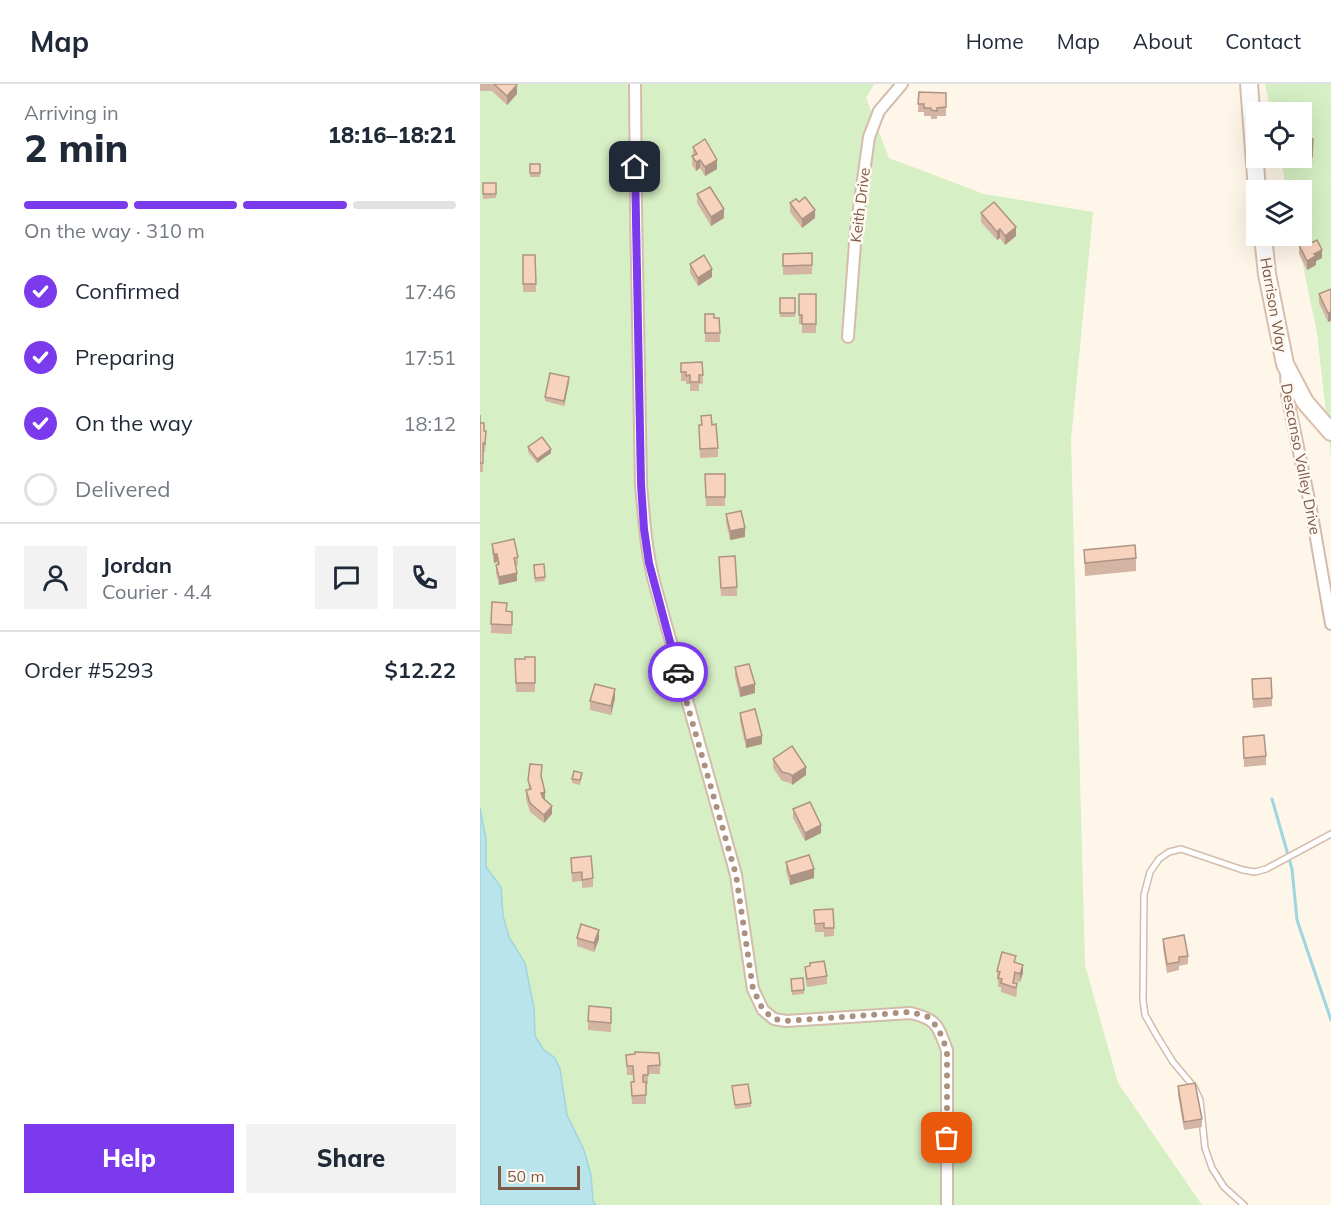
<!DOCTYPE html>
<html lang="en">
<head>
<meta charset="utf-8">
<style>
	:root { --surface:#fff; --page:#f2f2f3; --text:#1f2937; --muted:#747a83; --line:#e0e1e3; --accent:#7c3aed }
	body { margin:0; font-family:Mulish,sans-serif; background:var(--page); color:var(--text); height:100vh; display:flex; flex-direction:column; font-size:22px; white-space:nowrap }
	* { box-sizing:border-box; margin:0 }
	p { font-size:20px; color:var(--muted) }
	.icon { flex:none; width:33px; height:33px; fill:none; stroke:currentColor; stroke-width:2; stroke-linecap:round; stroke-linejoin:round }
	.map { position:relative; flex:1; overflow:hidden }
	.panel { display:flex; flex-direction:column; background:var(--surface); width:480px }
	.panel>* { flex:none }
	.fabs { position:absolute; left:766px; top:18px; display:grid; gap:12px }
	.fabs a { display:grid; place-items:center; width:66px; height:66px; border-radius:0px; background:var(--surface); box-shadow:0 6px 24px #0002; font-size:30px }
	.scale { position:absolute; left:18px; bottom:15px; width:82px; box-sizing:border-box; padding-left:6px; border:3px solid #7d5a48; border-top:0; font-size:16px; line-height:21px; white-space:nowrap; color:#7d5a48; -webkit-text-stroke:4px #fff9f1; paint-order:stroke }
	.pin { position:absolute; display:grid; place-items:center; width:51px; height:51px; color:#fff; margin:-26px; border-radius:12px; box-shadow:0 3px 9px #0006 }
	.courier { position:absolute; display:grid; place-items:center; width:60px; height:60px; margin:-30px; border:4px solid #7c3aed; border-radius:50%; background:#fff; color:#222; box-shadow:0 2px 8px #0007 }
	.headline em { font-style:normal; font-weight:800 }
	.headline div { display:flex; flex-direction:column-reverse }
	.headline { display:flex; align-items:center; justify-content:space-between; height:102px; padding:0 24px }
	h1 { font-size:39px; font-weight:800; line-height:45px }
	.bar { display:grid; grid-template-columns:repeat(4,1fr); gap:9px 6px; align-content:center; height:72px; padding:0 24px }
	.bar i { height:8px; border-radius:4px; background:var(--line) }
	.bar .active { background:var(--accent) }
	.bar p { grid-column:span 4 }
	.line { display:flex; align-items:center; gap:15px; padding:0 24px; border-top:2px solid var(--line) }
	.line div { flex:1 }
	.round { display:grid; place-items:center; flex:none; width:63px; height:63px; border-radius:0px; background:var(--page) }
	ol { padding:0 24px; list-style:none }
	li { display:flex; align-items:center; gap:18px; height:66px }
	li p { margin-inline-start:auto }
	li .icon { padding:6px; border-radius:50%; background:var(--accent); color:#fff; stroke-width:4 }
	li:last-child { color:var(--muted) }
	li i { width:33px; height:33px; border:3px solid var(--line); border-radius:50% }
	.button { display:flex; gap:12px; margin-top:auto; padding:12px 24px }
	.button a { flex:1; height:69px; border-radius:0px; background:var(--accent); color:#fff; font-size:24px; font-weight:800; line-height:69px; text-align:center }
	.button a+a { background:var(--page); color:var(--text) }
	header { display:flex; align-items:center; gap:36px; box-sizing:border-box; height:84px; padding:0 30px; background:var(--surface); border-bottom:2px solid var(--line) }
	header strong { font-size:28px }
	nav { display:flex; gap:33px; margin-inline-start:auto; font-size:21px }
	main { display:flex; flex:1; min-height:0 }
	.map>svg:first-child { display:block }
</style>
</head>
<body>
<header>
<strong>Map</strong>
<nav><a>Home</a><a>Map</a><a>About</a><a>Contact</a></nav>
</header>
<main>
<section class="panel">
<div class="headline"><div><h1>2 min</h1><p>Arriving in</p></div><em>18:16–18:21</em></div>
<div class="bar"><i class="active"></i><i class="active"></i><i class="active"></i><i></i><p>On the way · 310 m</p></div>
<ol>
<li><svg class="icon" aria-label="check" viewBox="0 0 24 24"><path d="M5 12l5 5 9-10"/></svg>Confirmed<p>17:46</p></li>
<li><svg class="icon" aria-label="check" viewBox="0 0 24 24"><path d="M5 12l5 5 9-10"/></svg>Preparing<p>17:51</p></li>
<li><svg class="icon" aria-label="check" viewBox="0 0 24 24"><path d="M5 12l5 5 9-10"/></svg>On the way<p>18:12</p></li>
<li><i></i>Delivered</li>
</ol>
<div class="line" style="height:108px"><a class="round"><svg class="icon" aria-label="person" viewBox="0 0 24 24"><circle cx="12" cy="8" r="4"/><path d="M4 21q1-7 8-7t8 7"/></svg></a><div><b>Jordan</b><p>Courier · 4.4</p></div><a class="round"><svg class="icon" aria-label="chat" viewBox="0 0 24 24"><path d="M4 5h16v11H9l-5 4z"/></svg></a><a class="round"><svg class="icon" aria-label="phone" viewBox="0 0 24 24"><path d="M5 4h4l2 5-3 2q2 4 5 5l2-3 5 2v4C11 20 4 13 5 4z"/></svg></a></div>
<div class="line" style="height:78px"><div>Order #5293</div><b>$12.22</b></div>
<div class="button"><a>Help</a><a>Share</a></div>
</section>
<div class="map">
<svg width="851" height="1121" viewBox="0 0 851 1121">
	<rect width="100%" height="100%" fill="#fef6e8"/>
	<g fill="#d6efc4">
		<polygon points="0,0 394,0 386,14 409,74 504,110 613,128 591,356 605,881 638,999 722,1121 116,1121 113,1117 111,1091 104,1066 87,1031 80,985 75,974 63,965 55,952 54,924 45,879 29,853 23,832 21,803 6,783 6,755 0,724"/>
		<polygon points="785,0 851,0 851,373 837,249 817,152 822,152 822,106 807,106 800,74 822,74 822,28 791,28"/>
	</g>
	<polygon fill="#bae4eb" stroke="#9fd5de" stroke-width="1.5" points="0,724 6,755 6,783 21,803 23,832 29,853 45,879 54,924 55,952 63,965 75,974 80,985 87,1031 104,1066 111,1091 113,1117 116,1121 0,1121"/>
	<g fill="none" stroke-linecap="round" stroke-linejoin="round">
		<polyline stroke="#9fd5de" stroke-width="3" points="792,715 812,785 817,836 851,936"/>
		<defs>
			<polyline id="lane" points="764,1121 744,1103 732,1084 725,1064 720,1016 714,1003 693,978 677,952 665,931 663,916 664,811 670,788 679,775 689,768 701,765 763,786 775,788 786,785 851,750"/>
			<g id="street">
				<path d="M155,0l1,125 5,275c3,34 5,68 14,101l81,290 17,114 10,21 11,9 12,2 125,-8c27,7 26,12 36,37v155"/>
				<polyline points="368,253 376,146 389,53 399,27 422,0"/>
				<polyline points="806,287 807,311 831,425 851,540"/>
			</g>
			<g id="secondary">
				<polyline points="769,0 777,106"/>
				<polyline points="783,152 787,190 805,280 825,318 851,348"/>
			</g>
		</defs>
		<use href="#lane" stroke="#d3bcac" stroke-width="8"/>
		<use href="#street" stroke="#d3bcac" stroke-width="14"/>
		<use href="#secondary" stroke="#d9bfab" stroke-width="20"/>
		<use href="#lane" stroke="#fff" stroke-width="5"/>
		<use href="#street" stroke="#fff" stroke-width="10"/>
		<use href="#secondary" stroke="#fff" stroke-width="16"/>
	</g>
	<g fill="#d4b5a3">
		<polygon points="0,0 36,0 37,10 27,21 12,7 0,7"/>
		<polygon points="439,8 466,9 466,32 457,32 457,35 451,35 451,32 444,32 444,28 438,28"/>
		<polygon points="822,54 833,63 832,82 815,81 815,74 822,74"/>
		<polygon points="213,63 237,85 225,92 220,84 216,87 212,81"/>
		<rect x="50" y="80" width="10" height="13"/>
		<polygon points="3,99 16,99 16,114 3,115"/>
		<polygon points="217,110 244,134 231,142 217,119"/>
		<polygon points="319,118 335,134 322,144 310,128 310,119"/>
		<polygon points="501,129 536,152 525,161 520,154 517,156 501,138"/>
		<polygon points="829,160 842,174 836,177 836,181 827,186 819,170 819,161"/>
		<polygon points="303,170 332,181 332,190 303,191"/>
		<polygon points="43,171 55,171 56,208 43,208"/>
		<polygon points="210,180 232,193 218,202 210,189"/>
		<polygon points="851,205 848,238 839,219 839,210"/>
		<polygon points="319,210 336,210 336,249 322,249 322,240 319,240"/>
		<rect x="300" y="214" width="15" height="19"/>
		<polygon points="225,230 234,234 239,234 240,258 225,258"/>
		<polygon points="222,278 223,300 219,300 219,307 210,307 210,300 206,300 206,297 201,297 201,279"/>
		<polygon points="89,298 84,322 65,317 65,313"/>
		<polygon points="0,331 0,339 4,347 6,347 5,368 3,368 3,388 0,388"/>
		<polygon points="221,332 232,341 238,364 238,373 220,374 219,341 221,341"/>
		<polygon points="48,363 71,369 57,379 48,368"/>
		<polygon points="225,390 245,390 245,422 226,422"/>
		<polygon points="246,430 265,453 250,456 246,438"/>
		<polygon points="12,460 38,473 38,481 36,482 37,497 19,501 16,489 16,481 17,480 17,478 14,479 12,469"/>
		<polygon points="604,466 656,474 656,487 605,492"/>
		<polygon points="239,473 257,503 257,512 241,512"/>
		<polygon points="64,480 65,497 55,498 54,485"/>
		<polygon points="27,527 32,528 32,550 11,549 11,540"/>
		<polygon points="55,573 55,608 36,608 35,575 45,575"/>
		<polygon points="255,583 275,609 260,613 255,592"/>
		<polygon points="772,595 792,614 792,622 773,624"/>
		<polygon points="135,614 131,631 110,626 110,617"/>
		<polygon points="260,629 282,660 266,664 260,637"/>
		<polygon points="763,653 786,672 786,681 764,683"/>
		<polygon points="293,675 326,691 312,701 310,699 302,697 293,684"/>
		<polygon points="62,690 62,695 65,716 72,730 64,739 50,728 46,715 46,706 49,705 48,696"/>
		<polygon points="102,693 100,701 92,699 92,695"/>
		<polygon points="313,725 341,749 325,757 313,734"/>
		<polygon points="91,774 113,794 113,803 102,804 102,797 92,798"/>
		<polygon points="306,778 334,794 310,801 306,787"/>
		<polygon points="334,826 354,844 354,852 344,853 344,848 335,848"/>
		<polygon points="97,854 119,855 114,868 97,862"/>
		<polygon points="683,855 708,872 708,880 699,882 699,886 687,889 683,864"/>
		<polygon points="536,879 543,889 540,898 535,897 537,908 536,913 521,908 521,903 518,903 518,896 517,895 517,887"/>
		<polygon points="325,883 347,892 347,900 327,903 325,892"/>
		<polygon points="311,899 324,906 324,910 312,911"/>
		<polygon points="108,937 131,939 131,948 108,946"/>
		<polygon points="146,971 180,981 180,990 168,990 168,1000 166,1000 166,1020 152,1020 151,998 154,998 153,991 147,991"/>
		<polygon points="252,1002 271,1019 271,1023 255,1025"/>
		<polygon points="698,1002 722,1035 722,1043 704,1046 698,1011"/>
	</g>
	<g fill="#ad9484">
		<polygon points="37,1 37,10 27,21 27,12"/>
		<polygon points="220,76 220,84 216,87 216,78"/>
		<polygon points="237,76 237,85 225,92 225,83"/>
		<polygon points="244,125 244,134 231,142 231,133"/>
		<polygon points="335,126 335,134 322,144 322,135"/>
		<polygon points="536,143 536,152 525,161 525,152"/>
		<polygon points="520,145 520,154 517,156 517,148"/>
		<polygon points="842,166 842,174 836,177 836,181 827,186 827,177 834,170"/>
		<polygon points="232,185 232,193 218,202 218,194"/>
		<polygon points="851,228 851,237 848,238 848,229"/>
		<polygon points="89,293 89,298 84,322 84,317"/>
		<polygon points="71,365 71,369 57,379 57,375"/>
		<polygon points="265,444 265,453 250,456 250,447"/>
		<polygon points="14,470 17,470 17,478 14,479"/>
		<polygon points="37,489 37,497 19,501 19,493"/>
		<polygon points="275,600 275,609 260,613 260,604"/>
		<polygon points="135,605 135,614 131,631 131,622"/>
		<polygon points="282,652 282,660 266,664 266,656"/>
		<polygon points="326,683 326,691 312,701 312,692"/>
		<polygon points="65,708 65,716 61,717 61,709"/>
		<polygon points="72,722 72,730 64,739 64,731"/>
		<polygon points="341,741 341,749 325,757 325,749"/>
		<polygon points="334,785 334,794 310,801 310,792"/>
		<polygon points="119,846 119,855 114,868 114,859"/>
		<polygon points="543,881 543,889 540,898 540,890"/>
	</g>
	<g fill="#f7d3bd" stroke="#ad9484" stroke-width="1.5">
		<polygon points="14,0 36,0 37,1 27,12"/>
		<polygon points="439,8 466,9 466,23 457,24 457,27 451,26 451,24 444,24 444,20 438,20"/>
		<polygon points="822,54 833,55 832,73 822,73"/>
		<polygon points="225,55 237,76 225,83 220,76 216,78 212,72 217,70 213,63"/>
		<rect x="50" y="80" width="10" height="9"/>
		<rect x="3" y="99" width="13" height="11"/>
		<polygon points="230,103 244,125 231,133 217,110"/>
		<polygon points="325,113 335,126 322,135 310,119 316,115 319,118"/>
		<polygon points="514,118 536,143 525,152 520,145 517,148 501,129"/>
		<polygon points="837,156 842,166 834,170 836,172 827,177 819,161 828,157 829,160"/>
		<polygon points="332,169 332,181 303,182 303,170"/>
		<polygon points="43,171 55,171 56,200 43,200"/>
		<polygon points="224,171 232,185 218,194 210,180"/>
		<polygon points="851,205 851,228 848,229 839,210"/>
		<polygon points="319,210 336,210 336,240 322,240 322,231 319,231"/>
		<rect x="300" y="214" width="15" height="15"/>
		<polygon points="225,230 234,230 234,234 239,234 240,249 225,249"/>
		<polygon points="222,278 223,291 219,291 219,298 210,298 210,291 206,292 206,288 201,288 201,279"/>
		<polygon points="70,289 89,293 84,317 65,313"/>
		<polygon points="0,331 0,339 4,339 4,347 6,347 5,360 3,359 3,379 0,379"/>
		<polygon points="231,331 232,341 236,340 238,364 220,365 219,341 222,341 221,332"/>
		<polygon points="62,353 71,365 57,375 48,363"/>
		<polygon points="225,390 245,390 245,413 226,413"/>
		<polygon points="261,427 265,444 250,447 246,430"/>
		<polygon points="34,455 38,473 34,474 37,489 19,493 16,481 19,480 17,470 14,470 12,460"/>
		<polygon points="655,461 656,474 605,479 604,466"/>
		<polygon points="255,472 257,503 241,504 239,473"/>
		<polygon points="64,480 65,493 55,494 54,481"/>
		<polygon points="12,518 27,519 26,527 32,528 32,541 11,540"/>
		<polygon points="45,573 55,573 55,599 36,599 35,575 45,575"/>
		<polygon points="269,580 275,600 260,604 255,583"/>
		<polygon points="791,594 792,614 773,615 772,595"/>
		<polygon points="115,600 135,605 131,622 110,617"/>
		<polygon points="275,625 282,652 266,656 260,629"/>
		<polygon points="784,651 786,672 764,674 763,653"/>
		<polygon points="312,662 326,683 312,692 310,690 302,688 293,675"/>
		<polygon points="50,680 62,681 61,692 65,708 61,709 63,714 72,722 64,731 50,719 46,706 51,705 48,696"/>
		<polygon points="94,687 102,689 100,696 92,695"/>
		<polygon points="330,718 341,741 325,749 313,725"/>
		<polygon points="329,771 334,785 310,792 306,778"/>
		<polygon points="111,772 113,794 102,796 102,788 92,789 91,774"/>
		<polygon points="353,825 354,844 344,844 344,839 335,840 334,826"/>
		<polygon points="101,840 119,846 114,859 97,854"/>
		<polygon points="704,851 708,872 699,873 699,878 687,880 683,855"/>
		<polygon points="522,868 536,872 534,878 543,881 540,890 535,888 533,899 537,899 536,904 521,899 522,895 518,894 520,888 517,887"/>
		<polygon points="344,877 347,892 327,895 325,883 330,882 330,879"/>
		<polygon points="323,894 324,906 312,907 311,895"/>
		<polygon points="109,922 131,924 131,939 108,937"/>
		<polygon points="155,968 179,969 180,981 168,982 168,991 163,991 163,998 166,998 166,1011 152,1012 151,998 154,998 153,982 147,982 146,971 155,970"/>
		<polygon points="715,999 722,1035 704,1038 698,1002"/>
		<polygon points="268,1000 271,1019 255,1021 252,1002"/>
	</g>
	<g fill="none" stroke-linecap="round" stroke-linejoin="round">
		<polyline stroke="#aa9180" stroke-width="6" stroke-dasharray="0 10.8" points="198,588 256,791 273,905 283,926 294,935 306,937 431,928 448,933 458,944 467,966 467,1054"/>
		<polyline stroke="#7c3aed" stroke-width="8" points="155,83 161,400 164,445 169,479 198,588"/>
	</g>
	<g text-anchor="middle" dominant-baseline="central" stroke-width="5" stroke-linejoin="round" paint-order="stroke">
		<g font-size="15" fill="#7d5a48" stroke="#fff9f1">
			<text transform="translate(380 121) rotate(-83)">Keith Drive</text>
			<text transform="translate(794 221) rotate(80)">Harrison Way</text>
			<text transform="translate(821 375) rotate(79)">Descanso Valley Drive</text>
		</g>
	</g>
</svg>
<div class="fabs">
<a><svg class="icon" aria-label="locate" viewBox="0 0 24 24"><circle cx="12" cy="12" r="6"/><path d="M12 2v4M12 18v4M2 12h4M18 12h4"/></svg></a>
<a><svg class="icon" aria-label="layers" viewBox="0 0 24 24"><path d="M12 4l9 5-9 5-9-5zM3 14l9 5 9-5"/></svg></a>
</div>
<div class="scale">50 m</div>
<div class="pin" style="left:467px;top:1054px;background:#ea580c"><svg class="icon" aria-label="bag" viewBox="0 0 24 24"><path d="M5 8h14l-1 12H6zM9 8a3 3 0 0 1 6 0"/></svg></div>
<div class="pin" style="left:155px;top:83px;background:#1f2937"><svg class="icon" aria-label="home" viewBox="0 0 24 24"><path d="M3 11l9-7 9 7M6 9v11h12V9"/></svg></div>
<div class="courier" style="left:198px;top:588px"><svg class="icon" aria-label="car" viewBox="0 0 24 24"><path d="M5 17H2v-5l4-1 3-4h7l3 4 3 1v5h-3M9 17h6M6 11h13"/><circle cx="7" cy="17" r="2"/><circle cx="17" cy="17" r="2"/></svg></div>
</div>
</main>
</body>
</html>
